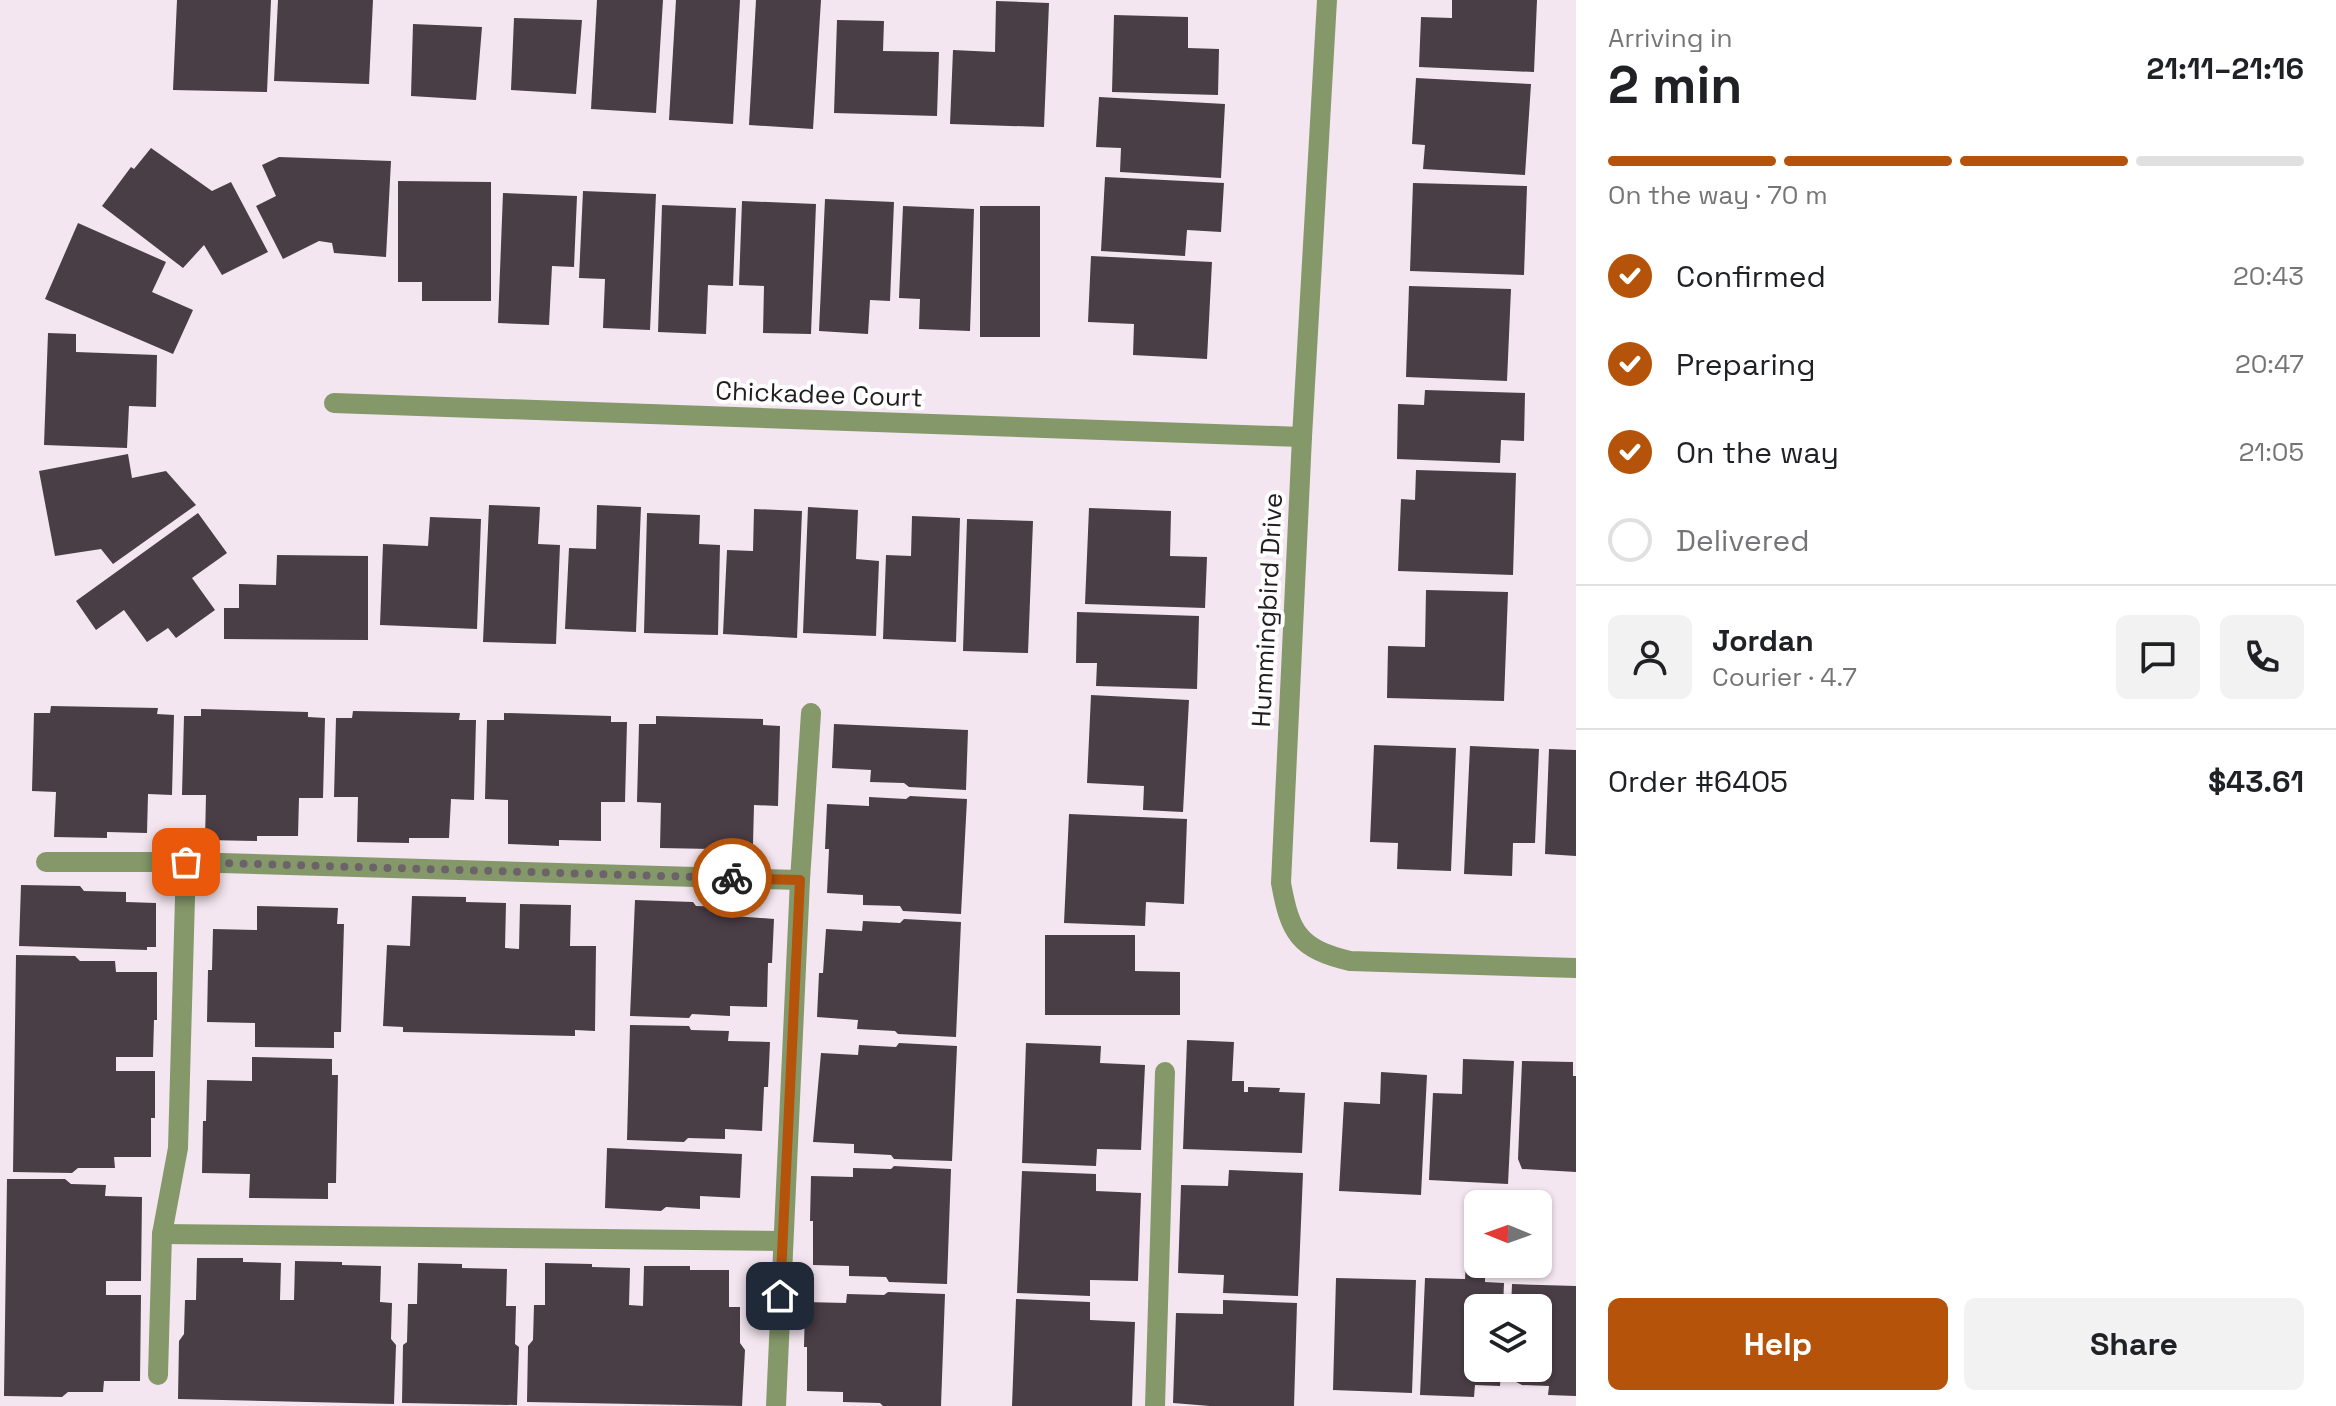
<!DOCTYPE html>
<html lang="en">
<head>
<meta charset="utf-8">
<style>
	:root { --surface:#fff; --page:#f2f2f2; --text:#202124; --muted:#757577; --line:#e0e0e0; --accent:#b45309 }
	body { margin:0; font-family:"Space Grotesk",sans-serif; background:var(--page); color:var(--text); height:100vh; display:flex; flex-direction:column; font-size:30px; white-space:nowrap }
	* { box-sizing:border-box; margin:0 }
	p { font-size:26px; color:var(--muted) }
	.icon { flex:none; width:44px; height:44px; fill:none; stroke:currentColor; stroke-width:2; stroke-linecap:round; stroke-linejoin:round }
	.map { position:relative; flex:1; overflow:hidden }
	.panel { display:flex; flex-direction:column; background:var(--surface); width:760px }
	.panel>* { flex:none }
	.needle { width:52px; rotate:271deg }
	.controls { position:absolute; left:1464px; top:1190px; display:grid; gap:16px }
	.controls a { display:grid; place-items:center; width:88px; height:88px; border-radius:12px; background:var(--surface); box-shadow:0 2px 6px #0004; font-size:40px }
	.pin { position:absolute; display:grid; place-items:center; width:68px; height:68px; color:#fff; margin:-34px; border-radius:16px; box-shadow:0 4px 12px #0006 }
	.courier { position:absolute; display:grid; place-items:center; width:80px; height:80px; margin:-40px; border:6px solid #b45309; border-radius:50%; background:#fff; color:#222; box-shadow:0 2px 10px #0007 }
	.summary em { font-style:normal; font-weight:600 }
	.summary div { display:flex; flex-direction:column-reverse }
	.summary { display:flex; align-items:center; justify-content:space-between; height:136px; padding:0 32px }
	h1 { font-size:52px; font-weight:600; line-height:60px }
	.bar { display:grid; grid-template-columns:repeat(4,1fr); gap:12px 8px; align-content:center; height:96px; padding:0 32px }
	.bar i { height:10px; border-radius:6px; background:var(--line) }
	.bar .on { background:var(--accent) }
	.bar p { grid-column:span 4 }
	.line { display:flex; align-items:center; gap:20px; padding:0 32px; border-top:2px solid var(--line) }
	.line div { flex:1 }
	.round { display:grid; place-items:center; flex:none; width:84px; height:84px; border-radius:12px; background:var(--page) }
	ol { padding:0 32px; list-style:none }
	li { display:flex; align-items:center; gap:24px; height:88px }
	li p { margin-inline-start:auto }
	li .icon { padding:8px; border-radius:50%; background:var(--accent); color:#fff; stroke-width:4 }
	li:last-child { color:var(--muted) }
	li i { width:44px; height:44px; border:4px solid var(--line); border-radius:50% }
	.action { display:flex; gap:16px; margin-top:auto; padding:16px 32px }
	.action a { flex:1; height:92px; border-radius:12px; background:var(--accent); color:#fff; font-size:32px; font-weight:600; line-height:92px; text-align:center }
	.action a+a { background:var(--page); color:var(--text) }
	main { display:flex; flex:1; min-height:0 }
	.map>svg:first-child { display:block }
</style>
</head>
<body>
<main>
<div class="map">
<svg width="1576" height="1406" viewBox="0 0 1576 1406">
	<rect width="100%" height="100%" fill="#f4e6f0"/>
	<g fill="#493d46">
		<polygon points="177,0 271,0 267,92 173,90"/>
		<polygon points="278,0 373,0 369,84 274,81"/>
		<polygon points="597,0 663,0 656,113 591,109"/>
		<polygon points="676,0 740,0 733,124 669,120"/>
		<polygon points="756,0 821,0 813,129 749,125"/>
		<polygon points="1452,0 1537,0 1534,72 1419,67 1421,17 1452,18"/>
		<polygon points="996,1 1049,3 1044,127 950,124 953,50 995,52"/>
		<polygon points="1114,15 1188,17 1188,48 1219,49 1218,95 1112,92"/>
		<polygon points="514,18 582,20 576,94 511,90"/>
		<polygon points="837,20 884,21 883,51 939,52 937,116 834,113"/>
		<polygon points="413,24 482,27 476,100 411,96"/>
		<polygon points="1416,78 1531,84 1525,175 1423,169 1425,145 1412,144"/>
		<polygon points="1099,97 1225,104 1221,178 1120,172 1121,148 1096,147"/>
		<polygon points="151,148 212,191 231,182 268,252 222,275 204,245 183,268 102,206 131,167 134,169"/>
		<polygon points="279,157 391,161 386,257 334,253 332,243 319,241 283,259 256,206 276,196 262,165"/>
		<polygon points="1105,177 1224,183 1221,232 1187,230 1185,256 1101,251"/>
		<polygon points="398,181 491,182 491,301 422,301 422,282 398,282"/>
		<polygon points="1413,183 1527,186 1524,275 1410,271"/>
		<polygon points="583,191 656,194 650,330 603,328 605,279 579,278"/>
		<polygon points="503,193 577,196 574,267 552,266 549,325 498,323"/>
		<polygon points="825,199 894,202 890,301 870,300 868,334 819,331"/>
		<polygon points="742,201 816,204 811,334 763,333 764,286 739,285"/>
		<polygon points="662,205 736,208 733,286 708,285 706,334 658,332"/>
		<polygon points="903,206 974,209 970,331 919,329 920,299 899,298"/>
		<rect x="980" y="206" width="60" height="131"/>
		<polygon points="78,223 166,262 152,292 193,310 173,354 45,299"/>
		<polygon points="1091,256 1212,262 1207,359 1133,355 1134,324 1088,322"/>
		<polygon points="1409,286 1511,289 1507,381 1406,377"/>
		<polygon points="48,333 76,334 76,352 157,355 156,407 129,406 127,448 44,445"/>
		<polygon points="1425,390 1525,393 1524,441 1501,440 1500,463 1397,459 1398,404 1424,405"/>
		<polygon points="128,454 132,478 166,471 196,505 113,564 101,549 55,556 39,471"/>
		<polygon points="1416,470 1516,473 1513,575 1398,571 1401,499 1415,500"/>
		<polygon points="489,505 540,507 538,544 560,545 556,644 483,642"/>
		<polygon points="597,505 641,507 636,632 565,629 569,548 596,549"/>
		<polygon points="808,507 858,510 856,559 879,561 876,636 803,633"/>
		<polygon points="1089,508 1171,511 1170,556 1207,557 1205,608 1085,604"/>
		<polygon points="754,509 802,511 797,638 723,634 727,550 753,551"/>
		<polygon points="198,513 227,553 192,578 215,610 176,638 168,628 147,642 124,610 96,630 76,601"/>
		<polygon points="647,513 700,515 699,544 720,545 718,635 644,633"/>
		<polygon points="912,516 960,518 956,642 883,639 886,555 911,556"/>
		<polygon points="430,517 481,519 477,629 380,625 383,544 428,546"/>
		<polygon points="967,519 1033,521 1028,653 963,651"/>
		<polygon points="277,555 368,556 368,640 224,639 224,608 239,608 239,584 276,585"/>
		<polygon points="1426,590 1508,592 1504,701 1387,698 1388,646 1425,647"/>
		<polygon points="1077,612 1199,616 1197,689 1096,686 1097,663 1076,663"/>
		<polygon points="1091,695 1189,700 1183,812 1143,810 1144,786 1087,783"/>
		<polygon points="51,706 158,708 157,714 174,715 172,795 148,794 147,833 107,832 107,838 54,837 56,792 32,791 34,713 50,713"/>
		<polygon points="201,709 308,712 308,717 325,718 323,798 299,798 298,836 257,836 257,841 205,840 206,795 182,795 184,716 201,716"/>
		<polygon points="353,711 460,713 459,720 476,720 474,800 451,799 449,838 409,838 409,843 357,842 358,797 334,797 336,718 352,718"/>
		<polygon points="504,713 611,716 611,722 627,722 625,802 601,802 601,841 559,840 559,846 508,844 508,800 485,799 487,720 504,720"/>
		<polygon points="656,716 763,719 763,725 780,726 778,806 754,805 753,844 712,843 712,849 660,848 661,803 637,802 639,724 656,724"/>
		<polygon points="834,724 968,730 966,790 909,787 904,783 870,782 871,770 832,768"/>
		<polygon points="1374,745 1456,748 1451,871 1397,869 1398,843 1370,842"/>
		<polygon points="1470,746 1539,749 1535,843 1513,843 1512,876 1464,874"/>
		<polygon points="1549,749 1576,750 1576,856 1545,854"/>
		<polygon points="910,796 967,799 961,914 903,911 900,906 863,905 863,895 827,893 829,849 825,849 827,804 869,806 869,797 906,799"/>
		<polygon points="1069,814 1187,819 1184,904 1146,902 1145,926 1064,923"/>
		<polygon points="21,885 80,886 84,891 126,892 126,902 156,903 156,947 147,947 147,950 19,946"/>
		<polygon points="412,896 466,897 466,902 506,903 505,948 519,949 520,904 571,905 570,946 596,946 595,1031 575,1030 575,1036 403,1032 403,1027 383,1026 387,945 410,946"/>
		<polygon points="635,900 693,902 696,906 733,907 733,916 774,919 772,963 768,963 767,1007 730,1006 730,1016 692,1014 689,1018 630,1016"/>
		<polygon points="257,906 338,908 337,924 344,924 341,1032 334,1032 334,1048 255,1047 255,1023 207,1022 208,970 212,970 213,929 257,930"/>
		<polygon points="904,919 961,922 956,1037 898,1034 895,1031 857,1029 858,1020 817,1017 819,973 823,973 826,929 862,931 863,921 900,923"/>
		<polygon points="1045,935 1135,935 1135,971 1180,972 1180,1015 1045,1015"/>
		<polygon points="16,955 75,956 80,961 115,961 116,972 157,972 157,1020 154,1020 153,1057 116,1057 116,1071 155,1071 155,1118 151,1118 151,1157 114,1157 115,1168 78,1168 72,1173 13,1172"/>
		<polygon points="630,1025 689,1026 691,1030 729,1031 728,1041 770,1042 768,1087 764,1087 762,1131 725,1129 725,1139 688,1138 684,1142 627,1140"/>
		<polygon points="1187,1040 1234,1042 1232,1081 1244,1081 1244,1092 1248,1092 1248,1087 1280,1088 1279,1092 1305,1093 1302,1153 1183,1149"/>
		<polygon points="899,1043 957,1046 952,1161 894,1159 891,1155 854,1153 854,1144 813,1142 821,1053 858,1055 859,1045 896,1047"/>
		<polygon points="1026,1043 1101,1046 1100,1063 1145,1065 1141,1150 1097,1149 1096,1166 1022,1163"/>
		<polygon points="252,1057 332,1059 332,1075 338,1075 336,1183 328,1183 328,1199 249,1198 250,1174 202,1173 203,1121 206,1121 207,1080 252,1081"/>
		<polygon points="1463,1059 1514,1061 1508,1184 1429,1180 1433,1093 1462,1094"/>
		<polygon points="1522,1061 1573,1062 1573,1076 1576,1076 1576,1172 1522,1169 1518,1159"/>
		<polygon points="1381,1072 1427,1075 1421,1195 1339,1191 1344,1102 1380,1104"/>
		<polygon points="607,1148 742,1154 740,1198 700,1196 700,1209 666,1207 661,1211 605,1208"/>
		<polygon points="894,1166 951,1169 947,1284 889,1282 886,1277 849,1276 849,1266 813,1265 813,1221 810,1221 811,1176 853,1177 853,1168 891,1169"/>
		<polygon points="1229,1170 1303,1173 1298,1296 1223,1293 1224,1275 1178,1273 1181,1185 1228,1186"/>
		<polygon points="1022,1171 1096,1174 1096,1191 1141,1193 1138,1281 1090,1280 1090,1296 1017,1293"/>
		<polygon points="7,1179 65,1179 71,1184 106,1185 105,1196 142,1197 141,1281 106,1281 106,1295 141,1295 140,1381 104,1381 103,1392 68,1392 62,1397 4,1396"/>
		<polygon points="197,1258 243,1258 243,1262 281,1263 280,1300 294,1300 295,1261 342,1262 342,1265 381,1266 380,1302 392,1303 391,1339 396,1345 394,1404 178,1399 179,1341 184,1334 185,1300 196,1300"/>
		<polygon points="418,1263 462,1264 462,1268 507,1269 506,1306 516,1306 515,1344 519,1347 517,1405 402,1403 403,1345 407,1342 408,1304 417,1304"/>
		<polygon points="545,1263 592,1264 592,1267 630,1268 629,1305 643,1306 644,1266 690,1266 690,1270 729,1270 729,1307 740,1307 740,1343 745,1350 742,1406 527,1402 528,1346 533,1340 534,1305 545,1305"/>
		<polygon points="1466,1263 1485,1264 1485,1282 1504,1283 1503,1308 1478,1308 1478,1368 1501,1368 1500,1386 1475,1385 1474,1397 1420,1395 1425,1278 1465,1279"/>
		<polygon points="1336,1278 1416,1280 1412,1393 1333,1390"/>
		<polygon points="1512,1284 1576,1286 1576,1396 1548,1395 1549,1386 1522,1385 1508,1378 1508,1368 1538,1368 1538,1308 1511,1308"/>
		<polygon points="888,1292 945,1294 941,1406 883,1406 880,1403 843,1402 843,1392 807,1391 807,1347 804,1347 805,1302 846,1303 847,1294 884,1295"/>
		<polygon points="1016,1299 1090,1302 1090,1320 1135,1322 1132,1406 1012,1406"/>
		<polygon points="1223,1300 1297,1303 1294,1406 1210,1406 1173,1403 1176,1313 1223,1314"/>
	</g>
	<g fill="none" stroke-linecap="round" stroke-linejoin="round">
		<g stroke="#85986a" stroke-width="20">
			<path d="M1327,0l-25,437 -21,446c9,50 18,66 69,78l226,7"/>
			<polyline points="334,403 1302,437"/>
			<polyline points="46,862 186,862 800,880"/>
			<polyline points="162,1234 782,1241"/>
			<polyline points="158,1375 162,1234 178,1148 186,862"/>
			<polyline points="776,1406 800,880 811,713"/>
			<polyline points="1155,1406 1165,1072"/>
		</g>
	</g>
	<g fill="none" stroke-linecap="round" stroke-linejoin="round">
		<polyline stroke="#6c6369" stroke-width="8" stroke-dasharray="0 14.4" points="186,862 732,878"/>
		<polyline stroke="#b45309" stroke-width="10" points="732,878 800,880 780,1296"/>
	</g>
	<g text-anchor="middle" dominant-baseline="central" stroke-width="8" stroke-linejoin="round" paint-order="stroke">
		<g font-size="26" fill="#221d21" stroke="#fff">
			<text transform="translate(819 394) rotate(2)">Chickadee Court</text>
			<text transform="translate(1267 610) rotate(-87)">Hummingbird Drive</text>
		</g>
	</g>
</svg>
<div class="controls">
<a><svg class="needle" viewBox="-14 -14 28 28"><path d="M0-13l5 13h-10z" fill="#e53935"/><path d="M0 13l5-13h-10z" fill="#757577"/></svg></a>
<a><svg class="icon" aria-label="layers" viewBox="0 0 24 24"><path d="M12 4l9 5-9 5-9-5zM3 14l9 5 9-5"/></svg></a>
</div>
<div class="pin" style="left:186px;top:862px;background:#ea580c"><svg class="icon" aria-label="bag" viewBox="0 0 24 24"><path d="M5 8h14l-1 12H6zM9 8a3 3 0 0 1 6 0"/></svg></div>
<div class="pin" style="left:780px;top:1296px;background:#1f2937"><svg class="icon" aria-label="home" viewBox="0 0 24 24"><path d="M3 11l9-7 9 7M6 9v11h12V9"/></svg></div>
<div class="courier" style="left:732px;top:878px"><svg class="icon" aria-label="bike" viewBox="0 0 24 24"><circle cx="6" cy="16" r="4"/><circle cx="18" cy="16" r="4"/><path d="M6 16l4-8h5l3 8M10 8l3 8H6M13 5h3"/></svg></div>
</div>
<section class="panel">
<div class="summary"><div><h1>2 min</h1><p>Arriving in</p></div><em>21:11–21:16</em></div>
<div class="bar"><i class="on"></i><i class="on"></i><i class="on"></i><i></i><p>On the way · 70 m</p></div>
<ol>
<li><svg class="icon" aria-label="check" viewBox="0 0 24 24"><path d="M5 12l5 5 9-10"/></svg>Confirmed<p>20:43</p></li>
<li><svg class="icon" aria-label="check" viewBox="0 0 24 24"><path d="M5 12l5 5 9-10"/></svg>Preparing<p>20:47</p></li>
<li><svg class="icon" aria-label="check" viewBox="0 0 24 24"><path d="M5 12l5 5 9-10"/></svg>On the way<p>21:05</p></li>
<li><i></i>Delivered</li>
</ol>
<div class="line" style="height:144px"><a class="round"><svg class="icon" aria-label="person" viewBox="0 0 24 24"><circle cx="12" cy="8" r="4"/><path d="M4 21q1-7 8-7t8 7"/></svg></a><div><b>Jordan</b><p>Courier · 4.7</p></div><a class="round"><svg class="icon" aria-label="chat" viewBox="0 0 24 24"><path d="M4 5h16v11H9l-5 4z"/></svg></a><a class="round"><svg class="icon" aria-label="phone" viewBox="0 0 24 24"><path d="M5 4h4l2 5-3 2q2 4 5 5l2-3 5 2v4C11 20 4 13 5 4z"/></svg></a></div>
<div class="line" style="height:104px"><div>Order #6405</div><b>$43.61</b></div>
<div class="action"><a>Help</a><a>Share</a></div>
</section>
</main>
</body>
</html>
